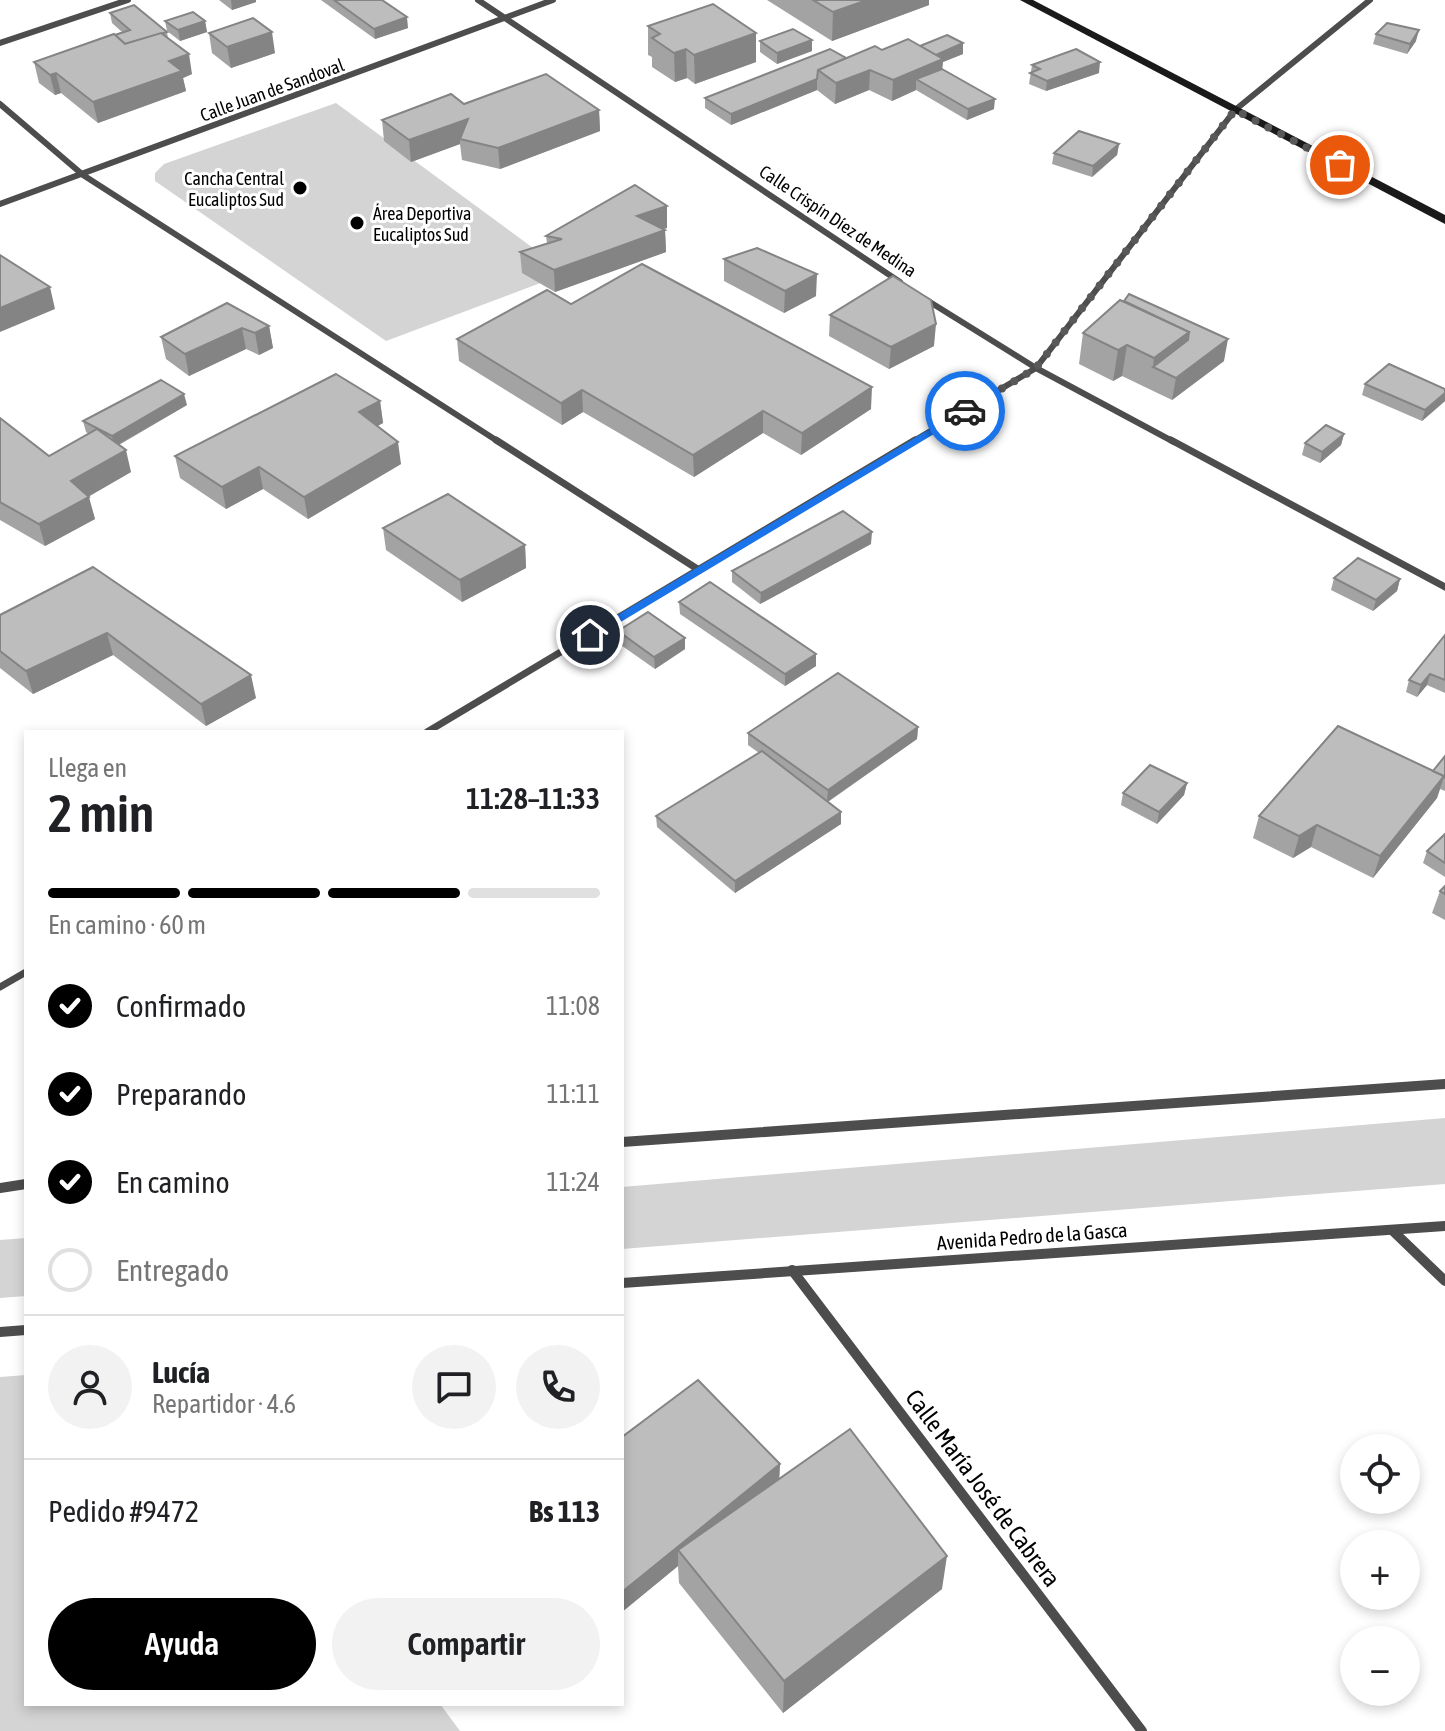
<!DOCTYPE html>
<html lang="es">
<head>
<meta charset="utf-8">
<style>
	:root { --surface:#fff; --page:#f2f2f2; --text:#202124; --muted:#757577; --line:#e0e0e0; --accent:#000 }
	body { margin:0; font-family:"Asap Condensed",sans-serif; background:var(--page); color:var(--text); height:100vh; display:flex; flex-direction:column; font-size:30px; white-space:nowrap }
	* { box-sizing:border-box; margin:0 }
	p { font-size:26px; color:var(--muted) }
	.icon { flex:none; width:44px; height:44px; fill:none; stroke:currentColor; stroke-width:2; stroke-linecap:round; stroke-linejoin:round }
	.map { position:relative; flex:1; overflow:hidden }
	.side { position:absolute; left:24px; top:730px; width:600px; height:976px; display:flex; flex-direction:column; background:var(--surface); border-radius:0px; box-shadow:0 4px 12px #0003 }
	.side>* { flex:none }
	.fabs { position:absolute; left:1340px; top:1434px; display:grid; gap:16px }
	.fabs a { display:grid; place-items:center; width:80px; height:80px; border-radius:50%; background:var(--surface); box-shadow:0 4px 12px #0003; font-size:40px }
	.pin { position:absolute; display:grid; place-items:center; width:68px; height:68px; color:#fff; margin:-34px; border:4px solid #fff; border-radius:50%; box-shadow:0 2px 8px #0007 }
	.courier { position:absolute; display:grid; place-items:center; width:80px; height:80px; margin:-40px; border:6px solid #1a73e8; border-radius:50%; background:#fff; color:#222; box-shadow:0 2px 10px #0007 }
	.headline em { font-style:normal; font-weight:600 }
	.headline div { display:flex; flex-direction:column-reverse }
	.headline { display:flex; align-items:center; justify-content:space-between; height:136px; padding:0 24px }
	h1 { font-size:52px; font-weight:600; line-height:60px }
	.bar { display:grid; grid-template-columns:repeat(4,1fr); gap:12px 8px; align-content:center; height:96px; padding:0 24px }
	.bar i { height:10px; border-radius:6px; background:var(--line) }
	.bar .current { background:var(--accent) }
	.bar p { grid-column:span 4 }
	.line { display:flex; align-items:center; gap:20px; padding:0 24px; border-top:2px solid var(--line) }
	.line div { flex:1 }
	.round { display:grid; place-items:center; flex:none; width:84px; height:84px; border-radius:42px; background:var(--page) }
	ol { padding:0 24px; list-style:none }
	li { display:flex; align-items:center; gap:24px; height:88px }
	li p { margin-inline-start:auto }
	li .icon { padding:8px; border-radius:50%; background:var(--accent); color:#fff; stroke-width:4 }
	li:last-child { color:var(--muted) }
	li i { width:44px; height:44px; border:4px solid var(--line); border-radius:50% }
	.action { display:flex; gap:16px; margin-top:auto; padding:16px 24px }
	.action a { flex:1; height:92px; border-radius:48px; background:var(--accent); color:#fff; font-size:32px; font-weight:600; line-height:92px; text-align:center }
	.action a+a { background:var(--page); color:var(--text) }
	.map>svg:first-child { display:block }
</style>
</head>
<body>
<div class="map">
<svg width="1445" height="1731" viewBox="0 0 1445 1731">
	<rect width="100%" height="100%" fill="#fff"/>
	<g fill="#d4d4d4">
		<polygon points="336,103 567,273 386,341 155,181 155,173 164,164"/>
		<polygon points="1445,1118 1445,1184 622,1249 622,1187"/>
		<polygon points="26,1238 26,1296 0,1298 0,1240"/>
		<polygon points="26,1375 26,1704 440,1704 460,1731 0,1731 0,1377"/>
	</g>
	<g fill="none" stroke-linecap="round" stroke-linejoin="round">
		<g stroke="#4d4d4d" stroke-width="6">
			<polyline points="478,0 900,282"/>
			<polyline points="0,43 128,0"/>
			<polyline points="0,104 83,175 499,442"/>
			<polyline points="0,204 553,0"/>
			<polyline points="925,299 1036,368 1174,442"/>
			<polyline points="912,442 1036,368 1235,110 1370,0"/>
		</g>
		<g stroke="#4d4d4d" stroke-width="7">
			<polyline points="496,440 699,570"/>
			<polyline points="1171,440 1445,587"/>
			<polyline points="427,732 915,440"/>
			<polyline points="0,987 26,972"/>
		</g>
		<g stroke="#4d4d4d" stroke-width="10">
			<polyline points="622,1142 1445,1084"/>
			<polyline points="0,1188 26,1184"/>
			<polyline points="1393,1231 1445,1281"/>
			<polyline points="792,1270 1142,1731"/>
			<polyline points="622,1283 1445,1226"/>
			<polyline points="0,1332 26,1330"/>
		</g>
		<polygon fill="#1a1a1a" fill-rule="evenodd" points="1020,0 1033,0 1445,215 1445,224"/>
	</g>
	<g fill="#a3a3a3">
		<polygon points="219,0 256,0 256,2 232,10"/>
		<polygon points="321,0 382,0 408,28 375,39"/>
		<polygon points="767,0 929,0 929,5 832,41"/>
		<polygon points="110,13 167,32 168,38 192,74 183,78 186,91 98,123 61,93 55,95 39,83 34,62 122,32 112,23"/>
		<polygon points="165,21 205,21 207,32 180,41 167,31"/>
		<polygon points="648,26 756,33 756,62 695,84 687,78 675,82 652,67 652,57 648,55"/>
		<polygon points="209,33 275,53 231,68 212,53"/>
		<polygon points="1376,34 1416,41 1407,54 1373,44"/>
		<polygon points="760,41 812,51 777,64 760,52"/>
		<polygon points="920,46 963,54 943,62 942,69 994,109 967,120 916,90 892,101 869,90 835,104 817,90 731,125 705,108 705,98 846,58 882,50"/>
		<polygon points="1032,65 1099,73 1046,91 1029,84"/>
		<polygon points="464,104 599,110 600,131 500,169 462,160 460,144 411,162 384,141 382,120"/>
		<polygon points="1119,144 1117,155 1092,177 1052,164 1054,153"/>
		<polygon points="667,206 667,228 663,229 665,230 666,252 555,292 522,273 520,252 547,243 546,236"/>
		<polygon points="724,259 816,296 784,313 724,281"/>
		<polygon points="227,303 269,326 273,348 259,355 246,349 189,376 166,359 161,337"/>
		<polygon points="571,304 871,409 801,455 763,433 694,477 583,412 562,425 459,361 457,339"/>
		<polygon points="830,315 934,346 889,369 829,336"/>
		<polygon points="1083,333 1224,361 1172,400 1122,376 1113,381 1079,364"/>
		<polygon points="1365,384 1445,389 1445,401 1422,421 1362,395"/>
		<polygon points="380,401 383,423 377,426 401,464 308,519 263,489 226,509 180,478 175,456"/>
		<polygon points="187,405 119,445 131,472 88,497 95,519 45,546 0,520 0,418 49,456 89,434 86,432 83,421"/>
		<polygon points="1344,434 1341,445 1320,463 1302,455 1305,443"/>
		<polygon points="383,528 525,545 526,568 462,602 386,550"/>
		<polygon points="871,544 760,604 732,582 732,571"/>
		<polygon points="93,567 256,698 206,726 113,655 33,694 0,668 0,615"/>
		<polygon points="1334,578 1400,579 1397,591 1373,611 1331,590"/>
		<polygon points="679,602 816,666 785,686 680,614"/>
		<polygon points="618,631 685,649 655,669 618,643"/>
		<polygon points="1445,635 1445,693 1427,685 1417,697 1406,692 1409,680"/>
		<polygon points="918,727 917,739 828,802 841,812 841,824 735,893 657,827 656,816 759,753 748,745 748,733"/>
		<polygon points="1445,756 1445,791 1440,789 1437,798 1373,878 1311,847 1293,858 1253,838 1259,816 1433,771"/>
		<polygon points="1187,783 1184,795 1157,824 1121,805 1123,793"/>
		<polygon points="1445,834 1445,877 1423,863 1427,851"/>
		<polygon points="1445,886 1445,920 1432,913 1440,891"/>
		<polygon points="622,1437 780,1464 779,1479 942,1589 783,1713 679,1583 678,1566 622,1612"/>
	</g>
	<g fill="#848484">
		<polygon points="231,0 256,0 256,2 232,10"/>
		<polygon points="867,0 929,0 929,5 832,41 833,12"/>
		<polygon points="407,17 408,28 375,39 374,29"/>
		<polygon points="205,21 207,32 180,41 178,30"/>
		<polygon points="1419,30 1416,41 1407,54 1410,44"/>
		<polygon points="272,32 275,53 231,68 227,47"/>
		<polygon points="756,33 756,62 695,84 694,55"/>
		<polygon points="812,40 812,51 777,64 777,53"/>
		<polygon points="963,43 963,54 943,62 941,79 916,79 916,90 892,101 893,80 933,56"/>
		<polygon points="686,49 687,78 675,82 674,53"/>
		<polygon points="189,54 192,74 183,78 186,91 98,123 93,102 169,61"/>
		<polygon points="1100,62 1099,73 1046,91 1047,81"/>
		<polygon points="870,70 869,90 835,104 836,83"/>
		<polygon points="56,73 61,93 55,95 50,75"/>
		<polygon points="817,79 817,90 731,125 731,114"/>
		<polygon points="995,99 994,109 967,120 968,109"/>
		<polygon points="599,110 600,131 500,169 498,148"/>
		<polygon points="468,119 460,139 460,144 411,162 409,140"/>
		<polygon points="1119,144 1117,155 1092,177 1093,166"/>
		<polygon points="667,206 667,228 637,237 637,216"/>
		<polygon points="665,230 666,252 555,292 554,270"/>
		<polygon points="817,274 816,296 784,313 785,291"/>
		<polygon points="50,287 55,309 0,332 0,308"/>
		<polygon points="936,324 934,346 889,369 891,347"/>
		<polygon points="269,326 273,348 259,355 255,333"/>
		<polygon points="242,328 246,349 189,376 185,354"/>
		<polygon points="1189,332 1184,362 1153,367 1154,358"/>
		<polygon points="1228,339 1224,361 1172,400 1176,378"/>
		<polygon points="1127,345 1122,376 1113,381 1118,350"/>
		<polygon points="872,387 871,409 801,455 802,433"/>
		<polygon points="582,390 583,412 562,425 561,403"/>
		<polygon points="1445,393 1445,401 1422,421 1425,410"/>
		<polygon points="184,394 187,405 114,447 112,436"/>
		<polygon points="380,401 383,423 362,435 359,412"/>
		<polygon points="763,411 763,433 694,477 693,455"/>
		<polygon points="1344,434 1341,445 1320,463 1322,452"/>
		<polygon points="398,442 401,464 308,519 304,497"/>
		<polygon points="126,450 131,472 77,503 71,481"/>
		<polygon points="259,467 263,489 226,509 222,487"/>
		<polygon points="89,497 95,519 45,546 39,524"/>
		<polygon points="872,532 871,544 760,604 761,593"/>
		<polygon points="525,545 526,568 462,602 460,580"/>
		<polygon points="1400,579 1397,591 1373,611 1376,600"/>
		<polygon points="107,633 113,655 33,694 26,671"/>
		<polygon points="685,638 685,649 655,669 654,657"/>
		<polygon points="816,654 816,666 785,686 785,674"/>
		<polygon points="1430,674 1427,685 1417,697 1421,685"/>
		<polygon points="251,675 256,698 206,726 201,704"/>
		<polygon points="918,727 917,739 827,802 828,790"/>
		<polygon points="1444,776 1437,798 1373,878 1380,856"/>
		<polygon points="1187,783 1184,795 1157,824 1159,812"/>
		<polygon points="841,812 841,824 735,893 735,881"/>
		<polygon points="1317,825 1311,847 1293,858 1299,836"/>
		<polygon points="780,1464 779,1484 678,1550 678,1566 622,1612 622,1592"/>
		<polygon points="947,1556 942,1589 783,1713 784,1681"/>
	</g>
	<g fill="#bdbdbd" stroke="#848484" stroke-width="2">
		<polygon points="334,0 382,0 407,17 374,29"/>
		<polygon points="813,0 867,0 833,12"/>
		<polygon points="713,4 756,33 694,55 686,49 674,53 652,38 660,34 648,26"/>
		<polygon points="134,5 167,32 125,44 115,35 130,30 110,13"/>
		<polygon points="193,12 205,21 178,30 165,21"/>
		<polygon points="253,18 272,32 227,47 209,33"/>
		<polygon points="1387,23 1419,30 1410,44 1376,34"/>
		<polygon points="793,29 812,40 777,53 760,41"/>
		<polygon points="161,33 189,54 169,61 182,71 93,102 56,73 50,75 34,62 114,34 125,44"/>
		<polygon points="947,35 963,43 936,55 920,46"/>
		<polygon points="908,39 943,59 893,80 870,70 836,83 818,70 875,46 882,50"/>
		<polygon points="830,49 846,58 818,70 817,79 731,114 705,98"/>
		<polygon points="1076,49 1100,62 1047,81 1030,73 1040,69 1032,65"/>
		<polygon points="942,69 995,99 968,109 916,79"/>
		<polygon points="546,74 599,110 498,148 460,139 468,119 409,140 382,120 451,94 464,104"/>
		<polygon points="1079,131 1119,144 1093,166 1054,153"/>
		<polygon points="635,185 667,206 637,216 665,230 554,270 520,252 562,239 546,236"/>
		<polygon points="757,248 817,274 785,291 724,259"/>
		<polygon points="0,255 50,287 0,308"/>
		<polygon points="642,264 872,387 802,433 763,411 693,455 582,390 561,403 457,339 547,290 571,304"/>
		<polygon points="893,276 931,300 936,324 891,347 830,315"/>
		<polygon points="1129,294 1228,339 1176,378 1153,367 1188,340 1189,332 1124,301"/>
		<polygon points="1120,300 1189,332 1154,358 1127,345 1118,350 1083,333"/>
		<polygon points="227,303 269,326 255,333 242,328 185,354 161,337"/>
		<polygon points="1389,364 1445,389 1445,393 1425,410 1365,384"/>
		<polygon points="336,374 380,401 359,412 398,442 304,497 259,467 222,487 175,456"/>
		<polygon points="161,380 184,394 112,436 83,421"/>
		<polygon points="0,418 49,456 97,429 126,450 71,481 89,497 39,524 0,502"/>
		<polygon points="1326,425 1344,434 1322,452 1305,443"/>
		<polygon points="448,494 525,545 460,580 383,528"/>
		<polygon points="843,511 872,532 761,593 732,571"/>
		<polygon points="1358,558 1400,579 1376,600 1334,578"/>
		<polygon points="93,567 251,675 201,704 107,633 26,671 0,651 0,615"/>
		<polygon points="710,582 816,654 785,674 679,602"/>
		<polygon points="648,612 685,638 654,657 618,631"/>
		<polygon points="1445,635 1445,680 1430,674 1421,685 1409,680"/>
		<polygon points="838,673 918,727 828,790 748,733"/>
		<polygon points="1338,726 1444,776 1380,856 1317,825 1299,836 1259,816"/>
		<polygon points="762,751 841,812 735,881 656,816"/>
		<polygon points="1445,756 1445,778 1443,777 1444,776 1433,771"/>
		<polygon points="1150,765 1187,783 1159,812 1123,793"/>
		<polygon points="1445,834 1445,863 1427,851"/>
		<polygon points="1445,886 1445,894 1440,891"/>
		<polygon points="698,1380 780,1464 622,1592 622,1437"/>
		<polygon points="850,1429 947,1556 784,1681 678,1550"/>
	</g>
	<polygon fill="#1a73e8" points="965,408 969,413 594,638 584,635"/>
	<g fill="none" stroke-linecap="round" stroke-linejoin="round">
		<polyline stroke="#595959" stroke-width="8" stroke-dasharray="0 14.4" points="965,411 1036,368 1235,110 1340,165"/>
	</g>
	<g fill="#000" stroke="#fff" stroke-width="3">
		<circle cx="300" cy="188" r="8"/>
		<circle cx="357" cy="223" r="8"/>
	</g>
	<g text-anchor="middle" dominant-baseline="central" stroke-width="6" stroke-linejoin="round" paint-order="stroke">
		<g font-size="18" fill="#000" stroke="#fff">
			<text transform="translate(272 90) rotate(-20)">Calle Juan de Sandoval</text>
			<text transform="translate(838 221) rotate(34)">Calle Crispín Díez de Medina</text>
		</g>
		<g font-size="18" fill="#000" stroke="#fff" text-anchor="end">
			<text x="284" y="178">Cancha Central<tspan x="284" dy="21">Eucaliptos Sud</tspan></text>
			<text x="373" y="213" text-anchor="start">Área Deportiva<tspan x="373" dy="21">Eucaliptos Sud</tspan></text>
		</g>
		<g font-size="20" fill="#000" stroke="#fff">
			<text transform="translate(1032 1236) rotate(-4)">Avenida Pedro de la Gasca</text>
		</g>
		<g font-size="24" fill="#000" stroke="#fff">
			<text transform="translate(983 1488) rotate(53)">Calle María José de Cabrera</text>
		</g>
	</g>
</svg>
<div class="fabs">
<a><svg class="icon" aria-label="locate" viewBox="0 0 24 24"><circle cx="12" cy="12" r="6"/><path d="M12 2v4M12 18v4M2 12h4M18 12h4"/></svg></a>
<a>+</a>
<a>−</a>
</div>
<div class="pin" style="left:1340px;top:165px;background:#ea580c"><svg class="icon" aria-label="bag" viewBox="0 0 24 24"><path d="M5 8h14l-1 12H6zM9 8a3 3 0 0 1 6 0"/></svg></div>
<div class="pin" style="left:590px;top:635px;background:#1f2937"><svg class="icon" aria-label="home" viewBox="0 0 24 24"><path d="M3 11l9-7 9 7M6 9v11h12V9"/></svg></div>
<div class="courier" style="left:965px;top:411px"><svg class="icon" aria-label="car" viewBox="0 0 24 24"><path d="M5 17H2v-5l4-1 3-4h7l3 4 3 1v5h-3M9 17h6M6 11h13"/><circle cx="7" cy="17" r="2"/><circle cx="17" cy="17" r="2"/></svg></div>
<section class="side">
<div class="headline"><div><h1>2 min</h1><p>Llega en</p></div><em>11:28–11:33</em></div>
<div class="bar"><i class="current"></i><i class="current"></i><i class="current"></i><i></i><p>En camino · 60 m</p></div>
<ol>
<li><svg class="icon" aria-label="check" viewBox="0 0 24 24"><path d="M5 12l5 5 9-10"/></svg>Confirmado<p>11:08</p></li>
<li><svg class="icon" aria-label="check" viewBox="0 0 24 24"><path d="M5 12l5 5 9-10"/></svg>Preparando<p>11:11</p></li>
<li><svg class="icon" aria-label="check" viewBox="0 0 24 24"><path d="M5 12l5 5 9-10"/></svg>En camino<p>11:24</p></li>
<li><i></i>Entregado</li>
</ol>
<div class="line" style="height:144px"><a class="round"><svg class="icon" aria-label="person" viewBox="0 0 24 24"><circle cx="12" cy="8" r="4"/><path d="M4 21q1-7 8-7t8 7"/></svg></a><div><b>Lucía</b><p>Repartidor · 4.6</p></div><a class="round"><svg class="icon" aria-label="chat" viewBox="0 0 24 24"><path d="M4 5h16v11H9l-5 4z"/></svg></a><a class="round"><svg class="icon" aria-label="phone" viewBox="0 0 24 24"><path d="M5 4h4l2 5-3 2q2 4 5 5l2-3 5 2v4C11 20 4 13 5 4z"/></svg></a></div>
<div class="line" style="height:104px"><div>Pedido #9472</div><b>Bs 113</b></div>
<div class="action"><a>Ayuda</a><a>Compartir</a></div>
</section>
</div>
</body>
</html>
